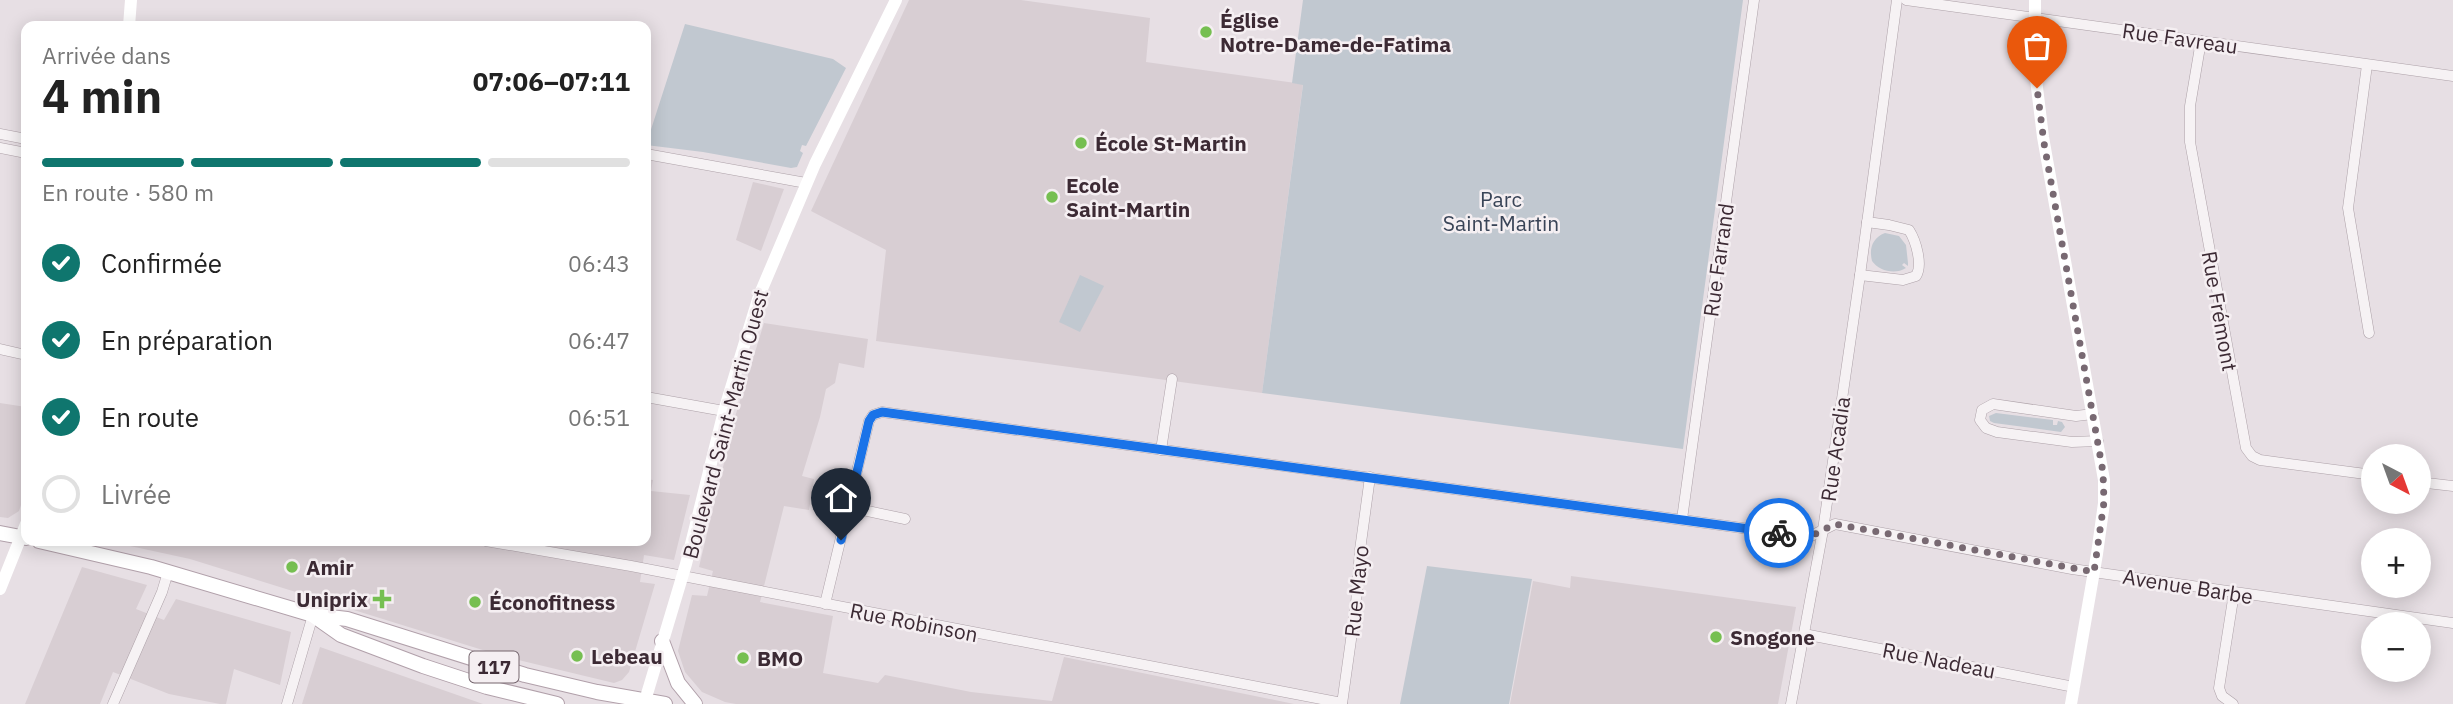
<!DOCTYPE html>
<html lang="fr">
<head>
<meta charset="utf-8">
<style>
	:root { --surface:#fff; --page:#f2f2f2; --text:#222; --muted:#767676; --line:#e0e0e0; --accent:#0f766e }
	body { margin:0; font-family:"IBM Plex Sans",sans-serif; background:var(--page); color:var(--text); height:100vh; display:flex; flex-direction:column; font-size:26px; white-space:nowrap }
	* { box-sizing:border-box; margin:0 }
	p { font-size:23px; color:var(--muted) }
	.icon { flex:none; width:38px; height:38px; fill:none; stroke:currentColor; stroke-width:2; stroke-linecap:round; stroke-linejoin:round }
	.map { position:relative; flex:1; overflow:hidden }
	.panel { position:absolute; left:21px; top:21px; width:630px; height:525px; display:flex; flex-direction:column; background:var(--surface); border-radius:14px; box-shadow:0 4px 18px #0003 }
	.panel>* { flex:none }
	.needle { width:46px; rotate:139deg }
	.fabs { position:absolute; left:2361px; top:444px; display:grid; gap:14px }
	.fabs a { display:grid; place-items:center; width:70px; height:70px; border-radius:50%; background:var(--surface); box-shadow:0 4px 18px #0003; font-size:35px }
	.pin { position:absolute; display:grid; place-items:center; width:60px; height:60px; color:#fff; margin:-72px -30px; border-radius:50% 50% 50% 0; rotate:-45deg; box-shadow:0 0 7px #0007 }
	.pin .icon { rotate:45deg }
	.courier { position:absolute; display:grid; place-items:center; width:70px; height:70px; margin:-35px; border:5px solid #1a73e8; border-radius:50%; background:#fff; color:#222; box-shadow:0 2px 9px #0007 }
	.head em { font-style:normal; font-weight:800 }
	.head div { display:flex; flex-direction:column-reverse }
	.head { display:flex; align-items:center; justify-content:space-between; height:119px; padding:0 21px }
	h1 { font-size:46px; font-weight:800; line-height:52px }
	.bar { display:grid; grid-template-columns:repeat(4,1fr); gap:10px 7px; align-content:center; height:84px; padding:0 21px }
	.bar i { height:9px; border-radius:5px; background:var(--line) }
	.bar .active { background:var(--accent) }
	.bar p { grid-column:span 4 }
	ol { padding:0 21px; list-style:none }
	li { display:flex; align-items:center; gap:21px; height:77px }
	li p { margin-inline-start:auto }
	li .icon { padding:7px; border-radius:50%; background:var(--accent); color:#fff; stroke-width:4 }
	li:last-child { color:var(--muted) }
	li i { width:38px; height:38px; border:4px solid var(--line); border-radius:50% }
	.map>svg:first-child { display:block }
</style>
</head>
<body>
<div class="map">
<svg width="2453" height="704" viewBox="0 0 2453 704">
	<rect width="100%" height="100%" fill="#e7dfe4"/>
	<g fill="#d8ced3">
		<polygon points="909,0 1021,0 1150,18 1146,62 1303,84 1262,393 876,341 886,250 811,211"/>
		<polygon points="753,182 784,189 761,251 736,240"/>
		<polygon points="764,323 868,339 864,368 839,363 835,383 826,389 820,417 802,476 814,479 809,510 784,506 760,602 833,616 823,673 878,683 885,675 971,692 1052,701 1064,657 1294,704 736,704 725,702 702,692 685,672 678,651 692,595 707,596 713,571 699,567 735,417"/>
		<polygon points="0,403 26,407 26,490 19,511 8,518 0,517"/>
		<polygon points="646,479 653,480 651,491 690,495 674,560 644,555 640,582 655,584 629,672 622,680 614,683 502,656 190,559 107,541 646,541"/>
		<polygon points="82,567 147,585 136,609 164,620 176,599 291,632 280,685 234,669 226,704 220,704 169,694 113,672 100,704 25,704"/>
		<polygon points="1571,576 1796,607 1778,704 1510,704 1533,581 1570,588"/>
		<polygon points="320,647 483,704 302,704"/>
	</g>
	<g fill="#c1c8d0">
		<polygon points="1303,0 1743,0 1683,449 1262,393 1303,85 1292,83"/>
		<polygon points="685,24 833,59 846,68 806,146 802,145 800,151 803,153 797,167 791,168 703,152 646,145"/>
		<path d="M1885,233l14,3 7,9 2,18v3l-4,-3 -2,2 4,3c-11,7 -27,3 -34,-7 -3,-12 0,-23 13,-28z"/>
		<polygon points="1080,275 1104,286 1080,332 1059,322"/>
		<polygon points="1996,413 2053,420 2053,425 2057,425 2058,421 2062,422 2065,427 2061,432 1994,423 1990,421 1989,416"/>
		<polygon points="1427,566 1532,579 1509,704 1400,704"/>
	</g>
	<g fill="none" stroke-linecap="round" stroke-linejoin="round">
		<defs>
			<g id="street">
				<polyline points="1906,0 2453,76"/>
				<polyline points="2201,41 2190,106 2190,142 2246,448 2252,456 2260,460 2373,475"/>
				<polyline points="2367,65 2348,208 2369,333"/>
				<polyline points="0,134 26,139"/>
				<polyline points="0,148 26,153"/>
				<polyline points="646,154 806,183"/>
				<path d="M1860,275l43,5 13,-4c7,-11 0,-35 -7,-46l-20,-5 -22,-3"/>
				<polyline points="0,349 26,355"/>
				<polyline points="646,397 724,411"/>
				<polyline points="2093,414 2076,416 1993,404 1982,410 1980,420 1986,428 1997,432 2072,442 2098,441"/>
				<polyline points="1161,450 1172,379"/>
				<polyline points="2418,482 2453,486"/>
				<polyline points="849,507 905,519"/>
				<polyline points="1682,519 1754,0"/>
				<polyline points="486,541 631,566 1342,703"/>
				<polyline points="825,604 869,421 873,415 882,412 1809,537 1835,524 2072,569 2453,623"/>
				<polyline points="1804,634 2074,687"/>
				<polyline points="113,704 162,592 168,572"/>
				<polyline points="287,704 313,615"/>
				<polyline points="1342,704 1356,604 1360,550 1370,477"/>
				<polyline points="1791,704 1823,530 1860,275 1897,0"/>
				<polyline points="2233,704 2222,696 2219,688 2234,593"/>
			</g>
			<g id="primary">
				<polyline points="0,533 26,538"/>
				<polyline points="39,541 151,567 313,615 347,619 525,675 597,692 665,704"/>
				<polyline points="314,616 341,635 423,666 487,687 557,704"/>
				<polyline points="662,641 678,683 695,704"/>
			</g>
		</defs>
		<use href="#street" stroke="#ada1a8" stroke-width="11"/>
		<use href="#primary" stroke="#b1a0aa" stroke-width="16"/>
		<use href="#street" stroke="#f6f2f4" stroke-width="10"/>
		<g stroke="#fff" stroke-width="12">
			<polyline points="2035,0 2035,71 2043,137 2104,480 2104,503 2097,554 2071,704"/>
			<polyline points="129,26 131,0"/>
			<polyline points="0,589 26,524"/>
			<polyline points="644,704 686,564 724,411 759,296 815,164 896,0"/>
		</g>
		<use href="#primary" stroke="#fff" stroke-width="14"/>
	</g>
	<g fill="none" stroke-linecap="round" stroke-linejoin="round">
		<polyline stroke="#786972" stroke-width="7" stroke-dasharray="0 12.6" points="1779,533 1809,537 1835,524 2094,572 2104,502 2103,472 2044,143 2037,88"/>
		<polyline stroke="#1a73e8" stroke-width="9" points="841,540 869,421 873,415 882,412 1779,533"/>
	</g>
	<g fill="#76bf51" stroke="#f5eff2" stroke-width="2.5">
		<circle cx="1206" cy="32" r="7"/>
		<circle cx="1081" cy="143" r="7"/>
		<circle cx="1052" cy="197" r="7"/>
		<circle cx="292" cy="567" r="7"/>
		<path d="M378.5 588.5h7v7h7v7h-7v7h-7v-7h-7v-7h7z"/>
		<circle cx="475" cy="602" r="7"/>
		<circle cx="1716" cy="637" r="7"/>
		<circle cx="577" cy="656" r="7"/>
		<circle cx="743" cy="658" r="7"/>
	</g>
	<g text-anchor="middle" dominant-baseline="central" stroke-width="5" stroke-linejoin="round" paint-order="stroke">
		<rect fill="#f5eff2" stroke="#74656d" stroke-width="2" x="469.5" y="651.5" width="49" height="31" rx="5"/>
		<g font-size="19" font-weight="bold" fill="#3c2a34">
			<text x="494" y="667">117</text>
		</g>
		<g font-size="21" font-weight="bold" fill="#3c2a34" stroke="#f5eff2" text-anchor="start">
			<text x="1220" y="20">Église<tspan x="1220" dy="24">Notre-Dame-de-Fatima</tspan></text>
			<text x="1095" y="143">École St-Martin</text>
			<text x="1066" y="185">Ecole<tspan x="1066" dy="24">Saint-Martin</tspan></text>
			<text x="306" y="567">Amir</text>
			<text x="368" y="599" text-anchor="end">Uniprix</text>
			<text x="489" y="602">Éconofitness</text>
			<text x="1730" y="637">Snogone</text>
			<text x="591" y="656">Lebeau</text>
			<text x="757" y="658">BMO</text>
		</g>
		<g font-size="21" fill="#3c2a34" stroke="#f5eff2">
			<text transform="translate(2180 38) rotate(8)">Rue Favreau</text>
			<text transform="translate(1718 260) rotate(-82)">Rue Farrand</text>
			<text transform="translate(2220 311) rotate(80)">Rue Frémont</text>
			<text transform="translate(725 424) rotate(-75)">Boulevard Saint-Martin Ouest</text>
			<text transform="translate(1835 449) rotate(-82)">Rue Acadia</text>
			<text transform="translate(2188 586) rotate(9)">Avenue Barbe</text>
			<text transform="translate(1356 591) rotate(-84)">Rue Mayo</text>
			<text transform="translate(914 622) rotate(11)">Rue Robinson</text>
			<text transform="translate(1939 660) rotate(11)">Rue Nadeau</text>
		</g>
		<g font-size="21" fill="#394457" stroke="#f5eff2">
			<text x="1501" y="199">Parc<tspan x="1501" dy="24">Saint-Martin</tspan></text>
		</g>
	</g>
</svg>
<div class="fabs">
<a><svg class="needle" viewBox="-14 -14 28 28"><path d="M0-13l5 13h-10z" fill="#e53935"/><path d="M0 13l5-13h-10z" fill="#767676"/></svg></a>
<a>+</a>
<a>−</a>
</div>
<div class="pin" style="left:2037px;top:88px;background:#ea580c"><svg class="icon" aria-label="bag" viewBox="0 0 24 24"><path d="M5 8h14l-1 12H6zM9 8a3 3 0 0 1 6 0"/></svg></div>
<div class="pin" style="left:841px;top:540px;background:#1f2937"><svg class="icon" aria-label="home" viewBox="0 0 24 24"><path d="M3 11l9-7 9 7M6 9v11h12V9"/></svg></div>
<div class="courier" style="left:1779px;top:533px"><svg class="icon" aria-label="bike" viewBox="0 0 24 24"><circle cx="6" cy="16" r="4"/><circle cx="18" cy="16" r="4"/><path d="M6 16l4-8h5l3 8M10 8l3 8H6M13 5h3"/></svg></div>
<section class="panel">
<div class="head"><div><h1>4 min</h1><p>Arrivée dans</p></div><em>07:06–07:11</em></div>
<div class="bar"><i class="active"></i><i class="active"></i><i class="active"></i><i></i><p>En route · 580 m</p></div>
<ol>
<li><svg class="icon" aria-label="check" viewBox="0 0 24 24"><path d="M5 12l5 5 9-10"/></svg>Confirmée<p>06:43</p></li>
<li><svg class="icon" aria-label="check" viewBox="0 0 24 24"><path d="M5 12l5 5 9-10"/></svg>En préparation<p>06:47</p></li>
<li><svg class="icon" aria-label="check" viewBox="0 0 24 24"><path d="M5 12l5 5 9-10"/></svg>En route<p>06:51</p></li>
<li><i></i>Livrée</li>
</ol>
</section>
</div>
</body>
</html>
